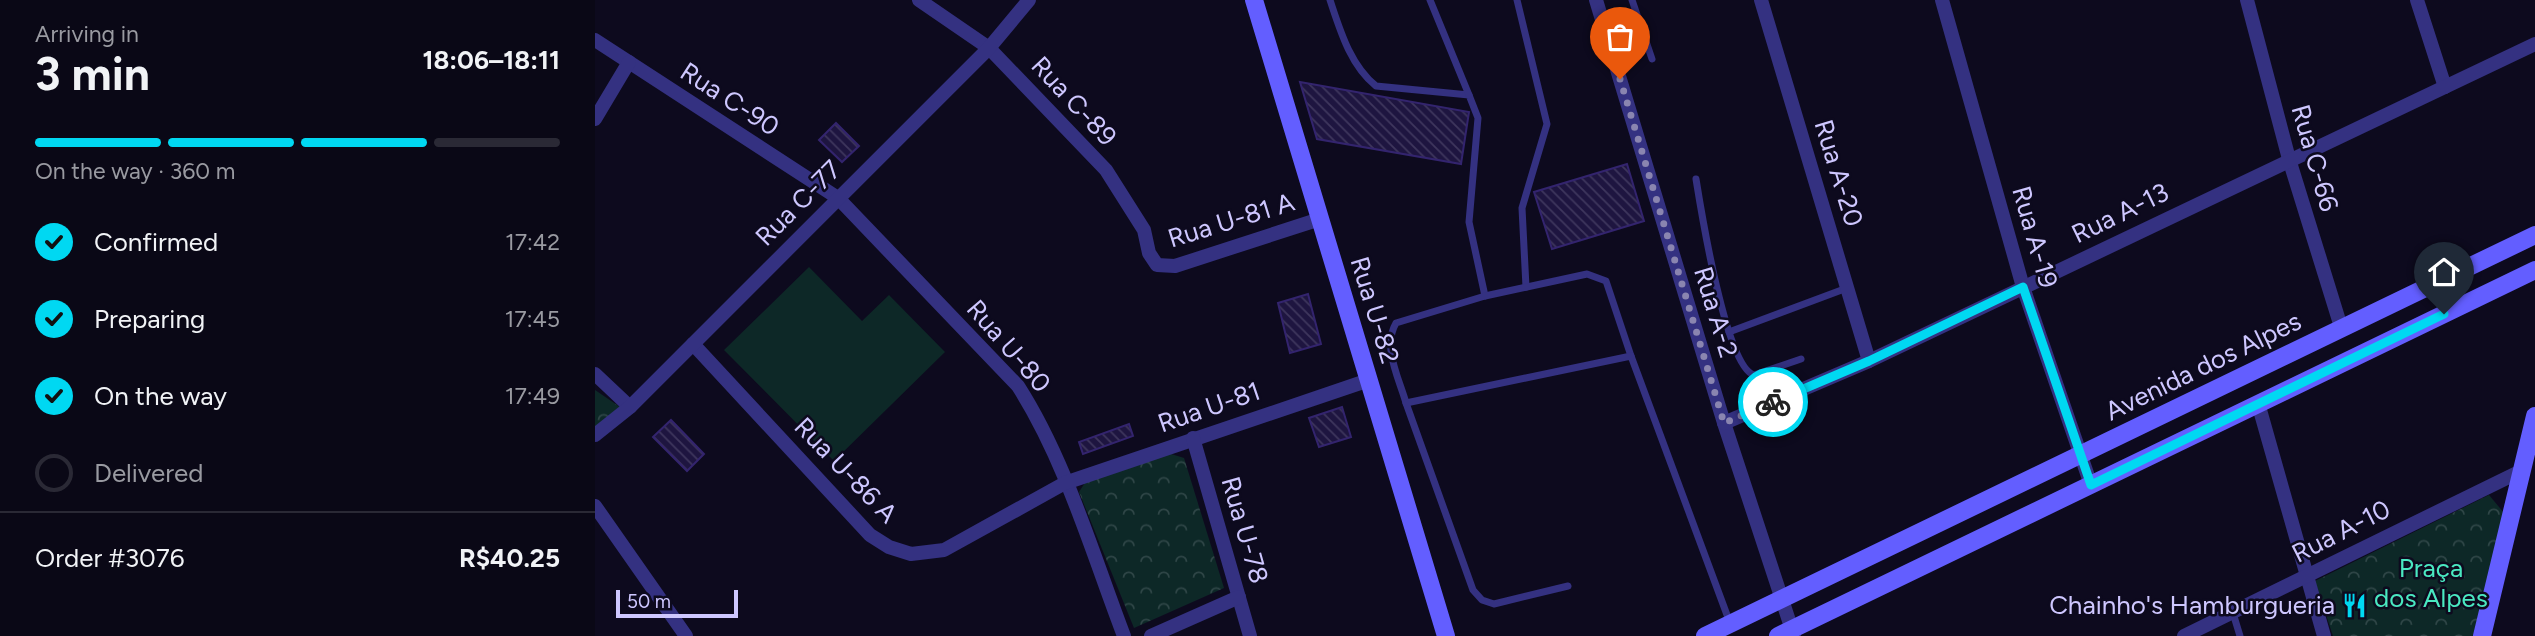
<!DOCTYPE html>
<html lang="en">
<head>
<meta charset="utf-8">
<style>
	:root { --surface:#0a0816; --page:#181623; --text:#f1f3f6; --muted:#999aa1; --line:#2a2935; --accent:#00d8f2 }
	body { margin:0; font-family:Figtree,sans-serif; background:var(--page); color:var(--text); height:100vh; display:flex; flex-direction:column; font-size:26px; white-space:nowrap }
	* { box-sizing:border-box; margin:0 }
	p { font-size:23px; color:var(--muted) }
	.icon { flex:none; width:38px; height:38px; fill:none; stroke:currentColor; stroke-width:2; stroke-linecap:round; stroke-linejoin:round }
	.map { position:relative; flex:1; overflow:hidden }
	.panel { display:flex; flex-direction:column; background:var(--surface); width:595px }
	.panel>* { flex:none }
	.scale { position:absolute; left:21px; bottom:18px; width:122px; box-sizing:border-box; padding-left:7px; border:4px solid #cec7ff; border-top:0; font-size:19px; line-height:24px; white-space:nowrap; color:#cec7ff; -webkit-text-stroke:5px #0d0a1e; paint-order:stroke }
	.pin { position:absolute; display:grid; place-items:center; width:60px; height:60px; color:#fff; margin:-72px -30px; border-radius:50% 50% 50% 0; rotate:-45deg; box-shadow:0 0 7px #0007 }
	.pin .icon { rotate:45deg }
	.courier { position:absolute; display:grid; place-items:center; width:70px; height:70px; margin:-35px; border:5px solid #00d8f2; border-radius:50%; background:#fff; color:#222; box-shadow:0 2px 9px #0007 }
	.headline em { font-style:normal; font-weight:700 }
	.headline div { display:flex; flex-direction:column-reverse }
	.headline { display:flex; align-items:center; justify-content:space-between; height:119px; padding:0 35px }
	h1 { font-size:46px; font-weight:700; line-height:52px }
	.bar { display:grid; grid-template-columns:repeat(4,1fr); gap:10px 7px; align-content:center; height:84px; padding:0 35px }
	.bar i { height:9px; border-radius:5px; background:var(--line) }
	.bar .active { background:var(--accent) }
	.bar p { grid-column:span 4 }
	.line { display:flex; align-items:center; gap:18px; padding:0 35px; border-top:2px solid var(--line) }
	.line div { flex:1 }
	ol { padding:0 35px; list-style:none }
	li { display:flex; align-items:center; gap:21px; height:77px }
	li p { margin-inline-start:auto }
	li .icon { padding:7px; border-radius:50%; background:var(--accent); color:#111; stroke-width:4 }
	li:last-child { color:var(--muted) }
	li i { width:38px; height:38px; border:4px solid var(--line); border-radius:50% }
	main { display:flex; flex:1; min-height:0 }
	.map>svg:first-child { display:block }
</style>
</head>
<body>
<main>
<section class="panel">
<div class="headline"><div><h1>3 min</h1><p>Arriving in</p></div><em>18:06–18:11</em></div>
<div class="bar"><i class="active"></i><i class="active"></i><i class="active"></i><i></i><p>On the way · 360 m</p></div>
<ol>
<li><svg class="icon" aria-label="check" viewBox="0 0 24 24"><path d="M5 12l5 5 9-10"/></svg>Confirmed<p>17:42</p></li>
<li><svg class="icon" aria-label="check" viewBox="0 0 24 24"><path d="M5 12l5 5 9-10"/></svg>Preparing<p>17:45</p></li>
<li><svg class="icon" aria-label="check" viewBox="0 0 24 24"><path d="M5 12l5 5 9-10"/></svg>On the way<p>17:49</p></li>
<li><i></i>Delivered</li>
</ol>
<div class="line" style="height:91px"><div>Order #3076</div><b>R$40.25</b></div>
</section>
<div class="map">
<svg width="1940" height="636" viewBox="0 0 1940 636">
	<defs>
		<pattern id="park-crowns" width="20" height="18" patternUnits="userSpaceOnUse" patternTransform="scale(1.75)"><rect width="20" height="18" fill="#0d2827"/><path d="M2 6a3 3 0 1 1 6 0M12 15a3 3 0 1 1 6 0" fill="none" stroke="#2f4647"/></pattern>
		<pattern id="building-back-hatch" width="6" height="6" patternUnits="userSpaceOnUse" patternTransform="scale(1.75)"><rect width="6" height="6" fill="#1e1540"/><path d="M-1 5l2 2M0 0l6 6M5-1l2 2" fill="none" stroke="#3e365d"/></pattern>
	</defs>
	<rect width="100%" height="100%" fill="#0d0a1e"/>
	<g fill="url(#park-crowns)">
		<polygon points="0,390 25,407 0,428"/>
		<polygon points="573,453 589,458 629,588 539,628 484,492 493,478"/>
		<polygon points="1894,495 1909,513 1878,636 1738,636 1720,581"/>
	</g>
	<polygon fill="#0d2827" points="214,267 267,321 294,295 350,352 239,461 129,350"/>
	<g fill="url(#building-back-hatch)" stroke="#33246e" stroke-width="2">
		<polygon points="705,82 874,112 866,164 722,139"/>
		<polygon points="241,123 264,146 247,162 224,140"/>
		<polygon points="1032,164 1049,221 957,249 939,192"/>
		<polygon points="713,294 726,344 695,353 683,303"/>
		<polygon points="747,407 756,437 724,447 714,418"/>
		<polygon points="76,420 109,454 92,471 58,437"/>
		<polygon points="534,424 538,436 488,454 484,442"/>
	</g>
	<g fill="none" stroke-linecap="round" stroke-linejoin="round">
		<g stroke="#343181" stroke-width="7">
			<path d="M735,0c10,30 20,65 46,86l93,9 9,23 -9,104 16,74"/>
			<polyline points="835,0 874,95"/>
			<polyline points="922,0 952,124 927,208 931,287"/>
			<polyline points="1037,0 1057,59"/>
			<path d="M1101,179c5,31 30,188 58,196l47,-16"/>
			<polyline points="1134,332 1252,288"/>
			<path d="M811,403c-7,-25 -24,-56 -10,-80l89,-27 102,-22 19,7 25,75"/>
			<polyline points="973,586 899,604 887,600 878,590 811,403 1036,356 1135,623"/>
			<polyline points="1638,613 1645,636"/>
		</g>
		<g stroke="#343181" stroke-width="14">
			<polyline points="324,0 394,48 511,170 549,230 554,253 562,265 580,266 725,219"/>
			<polyline points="1001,0 1129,423 1199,636"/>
			<polyline points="1166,0 1274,361"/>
			<polyline points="1347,0 1428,287 1496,485"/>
			<polyline points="1652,0 1694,159 1746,327"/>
			<polyline points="1822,0 1850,87"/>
			<path d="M0,40l243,158 180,188c47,73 75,169 106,250"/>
			<polyline points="0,119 34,62"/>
			<polyline points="98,344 275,535 294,547 316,554 349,550 470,483 774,380"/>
			<polyline points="0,374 35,407"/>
			<polyline points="1663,403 1729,636"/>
			<polyline points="1129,423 1274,361 1940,44"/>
			<polyline points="0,435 35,407 394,48 434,0"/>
			<polyline points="598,438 655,636"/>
			<polyline points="0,506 91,636"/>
			<polyline points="556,636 644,597"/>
			<polyline points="1589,636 1926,471"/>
		</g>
		<g stroke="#635eff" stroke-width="18">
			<polyline points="659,0 851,636"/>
			<polyline points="1110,636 1940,235"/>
			<polyline points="1183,636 1940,270"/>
			<polyline points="1887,636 1940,416"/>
		</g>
	</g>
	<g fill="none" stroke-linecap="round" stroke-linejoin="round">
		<polyline stroke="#8a85b0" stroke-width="7" stroke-dasharray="0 12.6" points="1025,79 1129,423 1178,402"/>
		<polyline stroke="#00d8f2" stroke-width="9" points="1178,402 1274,361 1428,287 1496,485 1849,314"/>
	</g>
	<defs>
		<symbol id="restaurant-bare" viewBox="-9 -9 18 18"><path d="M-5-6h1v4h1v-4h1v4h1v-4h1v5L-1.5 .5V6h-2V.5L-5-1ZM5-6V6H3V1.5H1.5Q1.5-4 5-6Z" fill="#00d8f2" stroke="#0d0a1e" stroke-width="2.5" paint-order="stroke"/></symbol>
	</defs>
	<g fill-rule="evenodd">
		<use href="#restaurant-bare" x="1742" y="588" width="35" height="35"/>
	</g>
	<g text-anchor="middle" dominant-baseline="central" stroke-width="5" stroke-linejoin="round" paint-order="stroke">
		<g font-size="26" fill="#cec7ff" stroke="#0d0a1e">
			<text transform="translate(135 99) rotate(33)">Rua C-90</text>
			<text transform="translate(479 101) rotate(47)">Rua C-89</text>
			<text transform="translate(1720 158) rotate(74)">Rua C-66</text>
			<text transform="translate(1244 173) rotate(73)">Rua A-20</text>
			<text transform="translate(203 203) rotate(-45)">Rua C-77</text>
			<text transform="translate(1525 213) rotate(-26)">Rua A-13</text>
			<text transform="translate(636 220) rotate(-17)">Rua U-81 A</text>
			<text transform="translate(1440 237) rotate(74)">Rua A-19</text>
			<text transform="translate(780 310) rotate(73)">Rua U-82</text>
			<text transform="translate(1121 312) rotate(73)">Rua A-2</text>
			<text transform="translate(414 346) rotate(49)">Rua U-80</text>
			<text transform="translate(1608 366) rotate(-26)">Avenida dos Alpes</text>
			<text transform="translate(614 407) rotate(-19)">Rua U-81</text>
			<text transform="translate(251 470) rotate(46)">Rua U-86 A</text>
			<text transform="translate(650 530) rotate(74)">Rua U-78</text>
			<text transform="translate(1746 531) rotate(-27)">Rua A-10</text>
		</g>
		<g font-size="26" fill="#4ae8c1" stroke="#0d0a1e">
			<text x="1836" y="568">Praça<tspan x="1836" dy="30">dos Alpes</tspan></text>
		</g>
		<g font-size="26" fill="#cec7ff" stroke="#0d0a1e" text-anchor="end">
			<text x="1740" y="605">Chainho's Hamburgueria</text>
		</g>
	</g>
</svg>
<div class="scale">50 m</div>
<div class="pin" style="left:1025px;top:79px;background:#ea580c"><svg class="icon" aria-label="bag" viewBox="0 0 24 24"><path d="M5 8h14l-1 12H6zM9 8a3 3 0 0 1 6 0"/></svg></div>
<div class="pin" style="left:1849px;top:314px;background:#1f2937"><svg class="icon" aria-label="home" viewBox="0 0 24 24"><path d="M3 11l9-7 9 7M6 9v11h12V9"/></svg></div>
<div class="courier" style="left:1178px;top:402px"><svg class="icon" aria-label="bike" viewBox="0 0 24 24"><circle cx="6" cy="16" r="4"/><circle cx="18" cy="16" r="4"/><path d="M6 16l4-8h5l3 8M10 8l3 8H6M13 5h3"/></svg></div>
</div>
</main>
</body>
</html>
